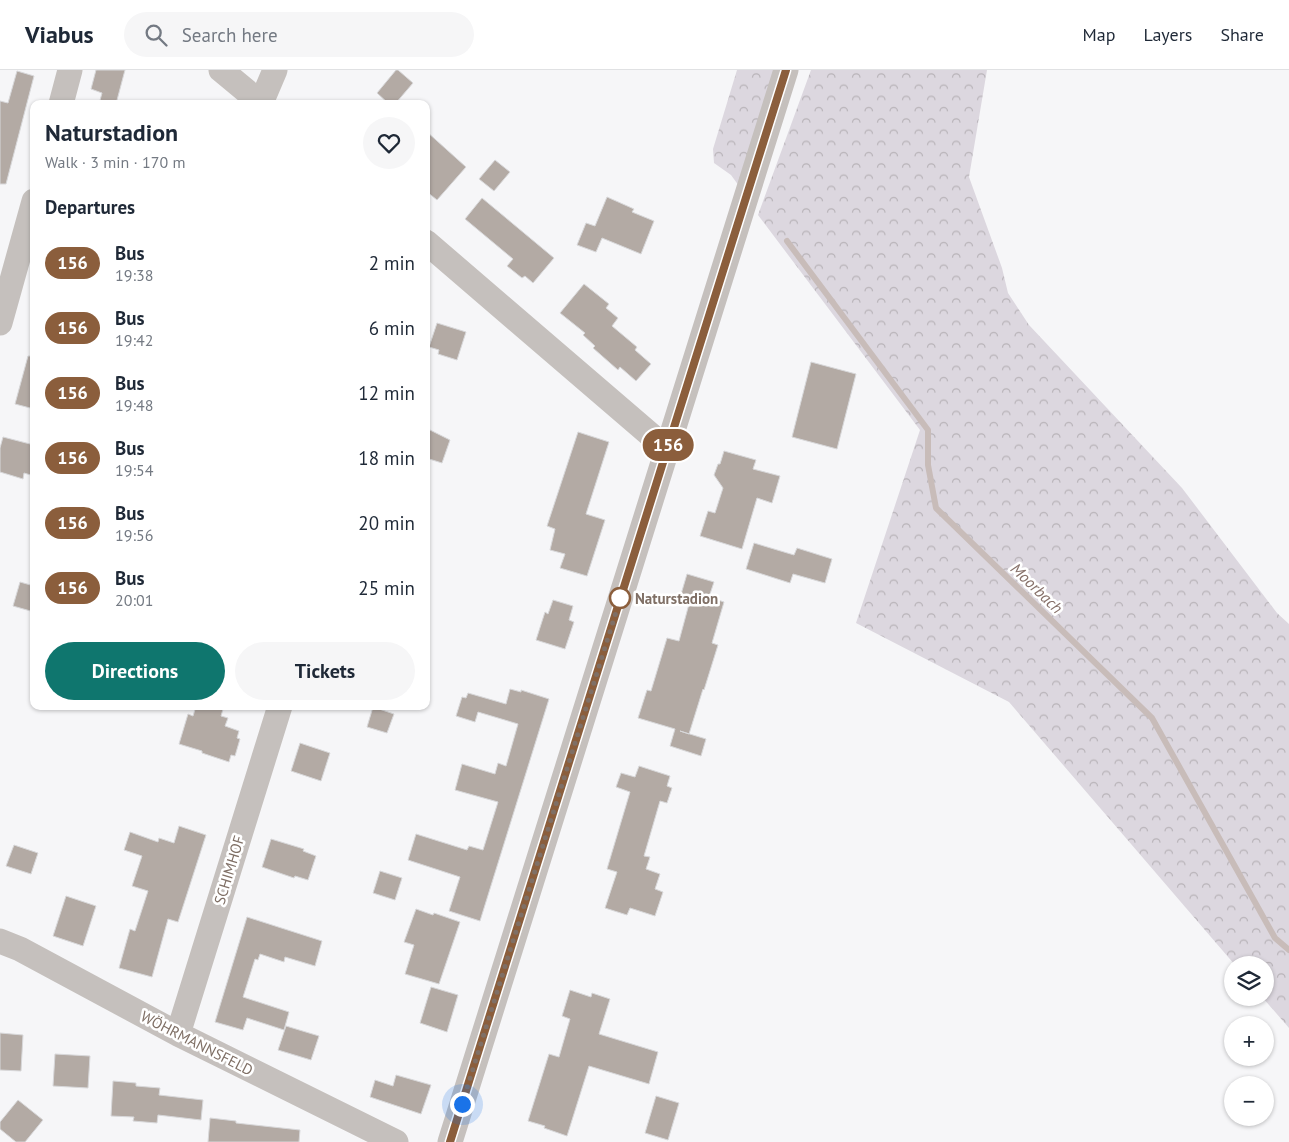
<!DOCTYPE html>
<html lang="en">
<head>
<meta charset="utf-8">
<style>
  body { margin:0; font-family:"PT Sans",sans-serif; background:#f6f6f7; color:#1f2937; height:100vh; display:flex; flex-direction:column; font-size:19px; white-space:nowrap }
  * { box-sizing:border-box; margin:0 }
  p { font-size:16px; color:#747a83 }
  .icon { flex:none; width:28px; height:28px; fill:none; stroke:currentColor; stroke-width:2; stroke-linecap:round; stroke-linejoin:round }
  .map { position:relative; flex:1; overflow:hidden }
  .panel { position:absolute; left:30px; top:30px; width:400px; height:610px; display:flex; flex-direction:column; background:#fff; border-radius:10px; box-shadow:0 1px 4px #0004 }
  .panel>* { flex:none }
  .badge { padding:0 10px; border-radius:16px; font-size:18px; line-height:32px }
  .controls { position:absolute; left:1224px; top:886px; display:grid; gap:10px }
  .controls a { display:grid; place-items:center; width:50px; height:50px; border-radius:50%; background:#fff; box-shadow:0 1px 4px #0004; font-size:25px }
  .you { position:absolute; width:25px; height:25px; margin:-12px; border:4px solid #fff; border-radius:50%; background:#1a73e8; box-shadow:0 0 0 8px #1a73e833 }
  .map>.badge { position:absolute; translate:-50% -50%; box-shadow:0 0 0 2px #fff }
  h2 { padding:0 15px; font-size:19px; line-height:45px }
  .round { display:grid; place-items:center; flex:none; width:52px; height:52px; border-radius:26px; background:#f6f6f7 }
  .summary { display:flex; align-items:center; justify-content:space-between; height:85px; padding:0 15px }
  h1 { font-size:24px; font-weight:800; line-height:38px }
  .cta { display:flex; gap:10px; margin-top:auto; padding:10px 15px }
  .cta a { flex:1; height:58px; border-radius:30px; background:#0f766e; color:#fff; font-size:20px; font-weight:800; line-height:58px; text-align:center }
  .cta a+a { background:#f6f6f7; color:#1f2937 }
  ul { padding:0; list-style:none }
  li { display:flex; align-items:center; gap:15px; height:65px; padding:0 15px }
  li div { flex:1 }
  li b { display:block; font-size:19px }
  li em { font-style:normal }
  li .badge { min-width:55px; font-weight:700; text-align:center }
  header { display:flex; align-items:center; gap:30px; box-sizing:border-box; height:70px; padding:0 25px; background:#fff; border-bottom:1px solid #e0e1e3 }
  header strong { font-size:24px }
  nav { display:flex; gap:28px; margin-inline-start:auto; font-size:18px }
  .search { width:350px; height:45px; background:#f6f6f7; display:flex; align-items:center; gap:12px; box-sizing:border-box; padding:0 18px; border-radius:28px; color:#747a83; font-size:19px }
  .map>svg:first-child { display:block }
</style>
</head>
<body>
<header>
<strong>Viabus</strong>
<div class="search"><svg class="icon" aria-label="search" viewBox="0 0 24 24"><circle cx="10" cy="10" r="6"/><path d="M15 15l6 6"/></svg>Search here</div>
<nav><a>Map</a><a>Layers</a><a>Share</a></nav>
</header>
<div class="map">
<svg width="1289" height="1072" viewBox="0 0 1289 1072">
  <defs>
    <pattern id="forest-crowns" width="20" height="18" patternUnits="userSpaceOnUse" patternTransform="scale(1.25)"><rect width="20" height="18" fill="#dcd7df"/><path d="M2 6a3 3 0 1 1 6 0M12 15a3 3 0 1 1 6 0" fill="none" stroke="#b8b3b8"/></pattern>
  </defs>
  <rect width="100%" height="100%" fill="#f6f6f8"/>
  <!-- forest -->
  <path fill="url(#forest-crowns)" d="M 737,0 L 775,0 L 739,116 L 731,105 L 714,93 L 713,79 Z
    M 811,0 L 987,0 L 969,107 L 1002,198 L 1008,223 L 1029,255 L 1182,418 L 1277,543 L 1289,554 L 1289,958 L 1263,928 L 1265,928 L 1265,895 L 1235,895 L 1009,632 L 856,553 L 920,360 L 758,145 Z"/>
  <g fill="none" stroke-linecap="round" stroke-linejoin="round">
    <!-- stream -->
    <path stroke="#c8bcb9" stroke-width="6" d="M 787,171 L 928,360 L 928,395 L 936,438 L 1152,648 L 1275,868 L 1289,880"/>
  </g>
  <!-- building -->
  <path fill="#b3aaa4" stroke="#d8d8da" d="M 96,0 L 125,0 L 116,34 L 99,34 L 102,23 L 91,19 Z
    M 396,0 L 398,0 L 413,13 L 395,34 L 389,34 L 377,23 Z
    M 17,1 L 34,6 L 6,114 L 0,114 L 0,31 L 8,33 Z
    M 426,61 L 466,97 L 437,130 L 426,121 Z
    M 495,90 L 510,102 L 494,121 L 479,109 Z
    M 607,127 L 634,139 L 632,142 L 654,151 L 641,184 L 602,168 L 596,182 L 577,175 L 586,153 L 595,156 Z
    M 482,128 L 554,188 L 533,213 L 525,206 L 522,208 L 507,196 L 513,189 L 465,149 Z
    M 584,214 L 609,234 L 606,238 L 618,248 L 612,256 L 637,277 L 635,280 L 651,294 L 636,311 L 620,297 L 618,300 L 593,278 L 595,276 L 583,265 L 585,263 L 560,243 Z
    M 437,253 L 466,262 L 457,290 L 438,284 L 439,280 L 429,277 Z
    M 28,286 L 34,286 L 34,339 L 15,334 Z
    M 811,292 L 856,304 L 837,379 L 792,367 Z
    M 426,358 L 450,370 L 442,393 L 426,388 Z
    M 578,362 L 609,372 L 586,444 L 605,450 L 587,506 L 560,498 L 565,484 L 550,480 L 555,459 L 547,456 Z
    M 3,367 L 34,375 L 34,406 L 24,403 L 23,409 L 0,402 L 0,378 Z
    M 724,381 L 756,390 L 753,399 L 780,406 L 772,433 L 757,428 L 742,479 L 700,466 L 708,441 L 715,443 L 723,418 L 714,405 L 718,394 L 720,394 Z
    M 754,473 L 794,485 L 797,478 L 832,489 L 825,513 L 793,504 L 790,513 L 746,499 Z
    M 687,504 L 714,512 L 709,527 L 724,532 L 712,573 L 718,575 L 704,620 L 703,619 L 689,664 L 680,661 L 706,669 L 701,686 L 670,676 L 675,659 L 638,648 L 647,620 L 651,621 L 667,568 L 679,571 L 689,534 L 679,531 Z
    M 20,512 L 34,516 L 34,542 L 13,536 Z
    M 553,530 L 573,536 L 569,550 L 574,552 L 565,579 L 536,570 L 545,542 L 548,544 Z
    M 510,619 L 521,622 L 521,620 L 549,629 L 480,851 L 449,841 L 460,807 L 408,790 L 416,764 L 467,780 L 469,776 L 483,780 L 498,732 L 455,720 L 462,694 L 495,704 L 498,693 L 506,696 L 518,654 L 478,642 L 475,652 L 456,646 L 462,627 L 466,628 L 468,623 L 506,634 Z
    M 196,636 L 224,636 L 221,646 L 228,648 L 225,656 L 239,661 L 237,668 L 240,669 L 235,686 L 231,685 L 229,692 L 202,683 L 202,681 L 179,674 L 188,644 L 193,646 Z
    M 373,637 L 394,644 L 387,663 L 367,657 Z
    M 300,673 L 330,683 L 321,711 L 291,701 Z
    M 639,696 L 670,706 L 667,716 L 672,718 L 667,733 L 660,731 L 644,786 L 650,787 L 646,799 L 660,804 L 655,819 L 663,822 L 655,846 L 630,838 L 627,845 L 605,838 L 617,802 L 607,799 L 630,722 L 616,717 L 621,703 L 635,707 Z
    M 179,756 L 206,765 L 178,852 L 168,849 L 152,907 L 119,898 L 130,859 L 135,861 L 148,821 L 132,816 L 142,786 L 124,780 L 130,762 L 158,772 L 159,768 L 174,773 Z
    M 271,769 L 304,779 L 303,781 L 316,786 L 308,810 L 295,806 L 294,808 L 262,797 Z
    M 14,775 L 38,783 L 31,804 L 6,796 Z
    M 380,801 L 402,808 L 395,830 L 373,823 Z
    M 66,826 L 96,836 L 83,876 L 53,866 Z
    M 416,839 L 433,845 L 434,843 L 460,852 L 439,914 L 405,904 L 414,875 L 404,872 Z
    M 247,847 L 322,871 L 315,896 L 285,887 L 284,892 L 260,884 L 258,890 L 255,889 L 243,927 L 289,942 L 284,960 L 247,948 L 243,960 L 215,952 Z
    M 431,917 L 458,925 L 447,962 L 420,953 Z
    M 570,920 L 591,927 L 592,923 L 610,929 L 599,964 L 658,982 L 649,1014 L 589,996 L 567,1066 L 544,1058 L 545,1056 L 528,1051 L 549,984 L 559,987 L 570,949 L 562,946 Z
    M 286,956 L 319,966 L 311,990 L 278,980 Z
    M 0,963 L 23,965 L 21,1001 L 0,1000 Z
    M 55,984 L 90,986 L 88,1018 L 53,1016 Z
    M 396,1005 L 431,1015 L 421,1044 L 370,1027 L 375,1010 L 393,1016 Z
    M 113,1011 L 136,1013 L 136,1016 L 160,1018 L 159,1025 L 203,1030 L 201,1050 L 158,1045 L 157,1053 L 133,1051 L 134,1047 L 111,1046 Z
    M 656,1026 L 679,1033 L 668,1070 L 645,1063 Z
    M 18,1030 L 43,1050 L 25,1072 L 16,1072 L 0,1059 L 0,1052 Z
    M 210,1048 L 236,1051 L 236,1053 L 300,1060 L 299,1072 L 208,1072 Z"/>
  <g fill="none" stroke-linecap="round" stroke-linejoin="round">
    <!-- minor -->
    <path stroke="#c5c0bd" stroke-width="25" d="M 221,0 L 262,34
      M 261,33 L 275,0
      M 61,34 L 70,0
      M 426,172 L 667,379
      M 0,253 L 34,131
      M 0,871 L 20,879 L 178,964 L 396,1072
      M 178,964 L 280,636
      M 450,1072 L 786,0"/>
  </g>
  <g fill="none" stroke-linecap="round" stroke-linejoin="round">
    <defs>
      <path id="line" d="M 450,1072 L 786,0"/>
    </defs>
    <!-- line casing -->
    <use href="#line" stroke="#fff" stroke-width="11"/>
    <!-- line -->
    <use href="#line" stroke="#8b5e3c" stroke-width="8"/>
    <!-- walk -->
    <path stroke="#7f6f65" stroke-width="5" stroke-dasharray="0 9" d="M 462,1034 L 623,520 L 620,528"/>
  </g>
  <!-- markers -->
  <circle fill="#fff" stroke="#8b5e3c" stroke-width="2.5" cx="620" cy="528" r="10"/>
  <g text-anchor="middle" dominant-baseline="central" stroke-width="5" stroke-linejoin="round" paint-order="stroke">
    <!-- stop labels -->
    <g font-size="15" font-weight="bold" fill="#7f6f65" stroke="#fff" text-anchor="start">
      <text x="635" y="528">Naturstadion</text>
    </g>
    <!-- street labels -->
    <g font-size="15" fill="#7f6f65" stroke="#fff">
      <text transform="translate(229 800) rotate(-73)">SCHIMHOF</text>
      <text transform="translate(197 973) rotate(27)">WÖHRMANNSFELD</text>
    </g>
    <!-- water labels -->
    <g font-size="16" font-style="italic" fill="#87716a" stroke="#fff">
      <text transform="translate(1037 518) rotate(44)">Moorbach</text>
    </g>
  </g>
</svg>
<div class="controls">
<a><svg class="icon" aria-label="layers" viewBox="0 0 24 24"><path d="M12 4l9 5-9 5-9-5zM3 14l9 5 9-5"/></svg></a>
<a>+</a>
<a>−</a>
</div>
<div class="you" style="left:462px;top:1034px"></div>
<b class="badge" style="left:668px;top:375px;background:#8b5e3c;color:#fff">156</b>
<section class="panel">
<div class="summary"><div><h1>Naturstadion</h1><p>Walk · 3 min · 170 m</p></div><a class="round"><svg class="icon" aria-label="heart" viewBox="0 0 24 24"><path d="M12 20l-8-8c-3-5 5-10 8-4 3-6 11-1 8 4z"/></svg></a></div>
<h2>Departures</h2>
<ul>
<li><span class="badge" style="background:#8b5e3c;color:#fff">156</span><div><b>Bus</b><p>19:38</p></div><em>2 min</em></li>
<li><span class="badge" style="background:#8b5e3c;color:#fff">156</span><div><b>Bus</b><p>19:42</p></div><em>6 min</em></li>
<li><span class="badge" style="background:#8b5e3c;color:#fff">156</span><div><b>Bus</b><p>19:48</p></div><em>12 min</em></li>
<li><span class="badge" style="background:#8b5e3c;color:#fff">156</span><div><b>Bus</b><p>19:54</p></div><em>18 min</em></li>
<li><span class="badge" style="background:#8b5e3c;color:#fff">156</span><div><b>Bus</b><p>19:56</p></div><em>20 min</em></li>
<li><span class="badge" style="background:#8b5e3c;color:#fff">156</span><div><b>Bus</b><p>20:01</p></div><em>25 min</em></li>
</ul>
<div class="cta"><a>Directions</a><a>Tickets</a></div>
</section>
</div>
</body>
</html>
